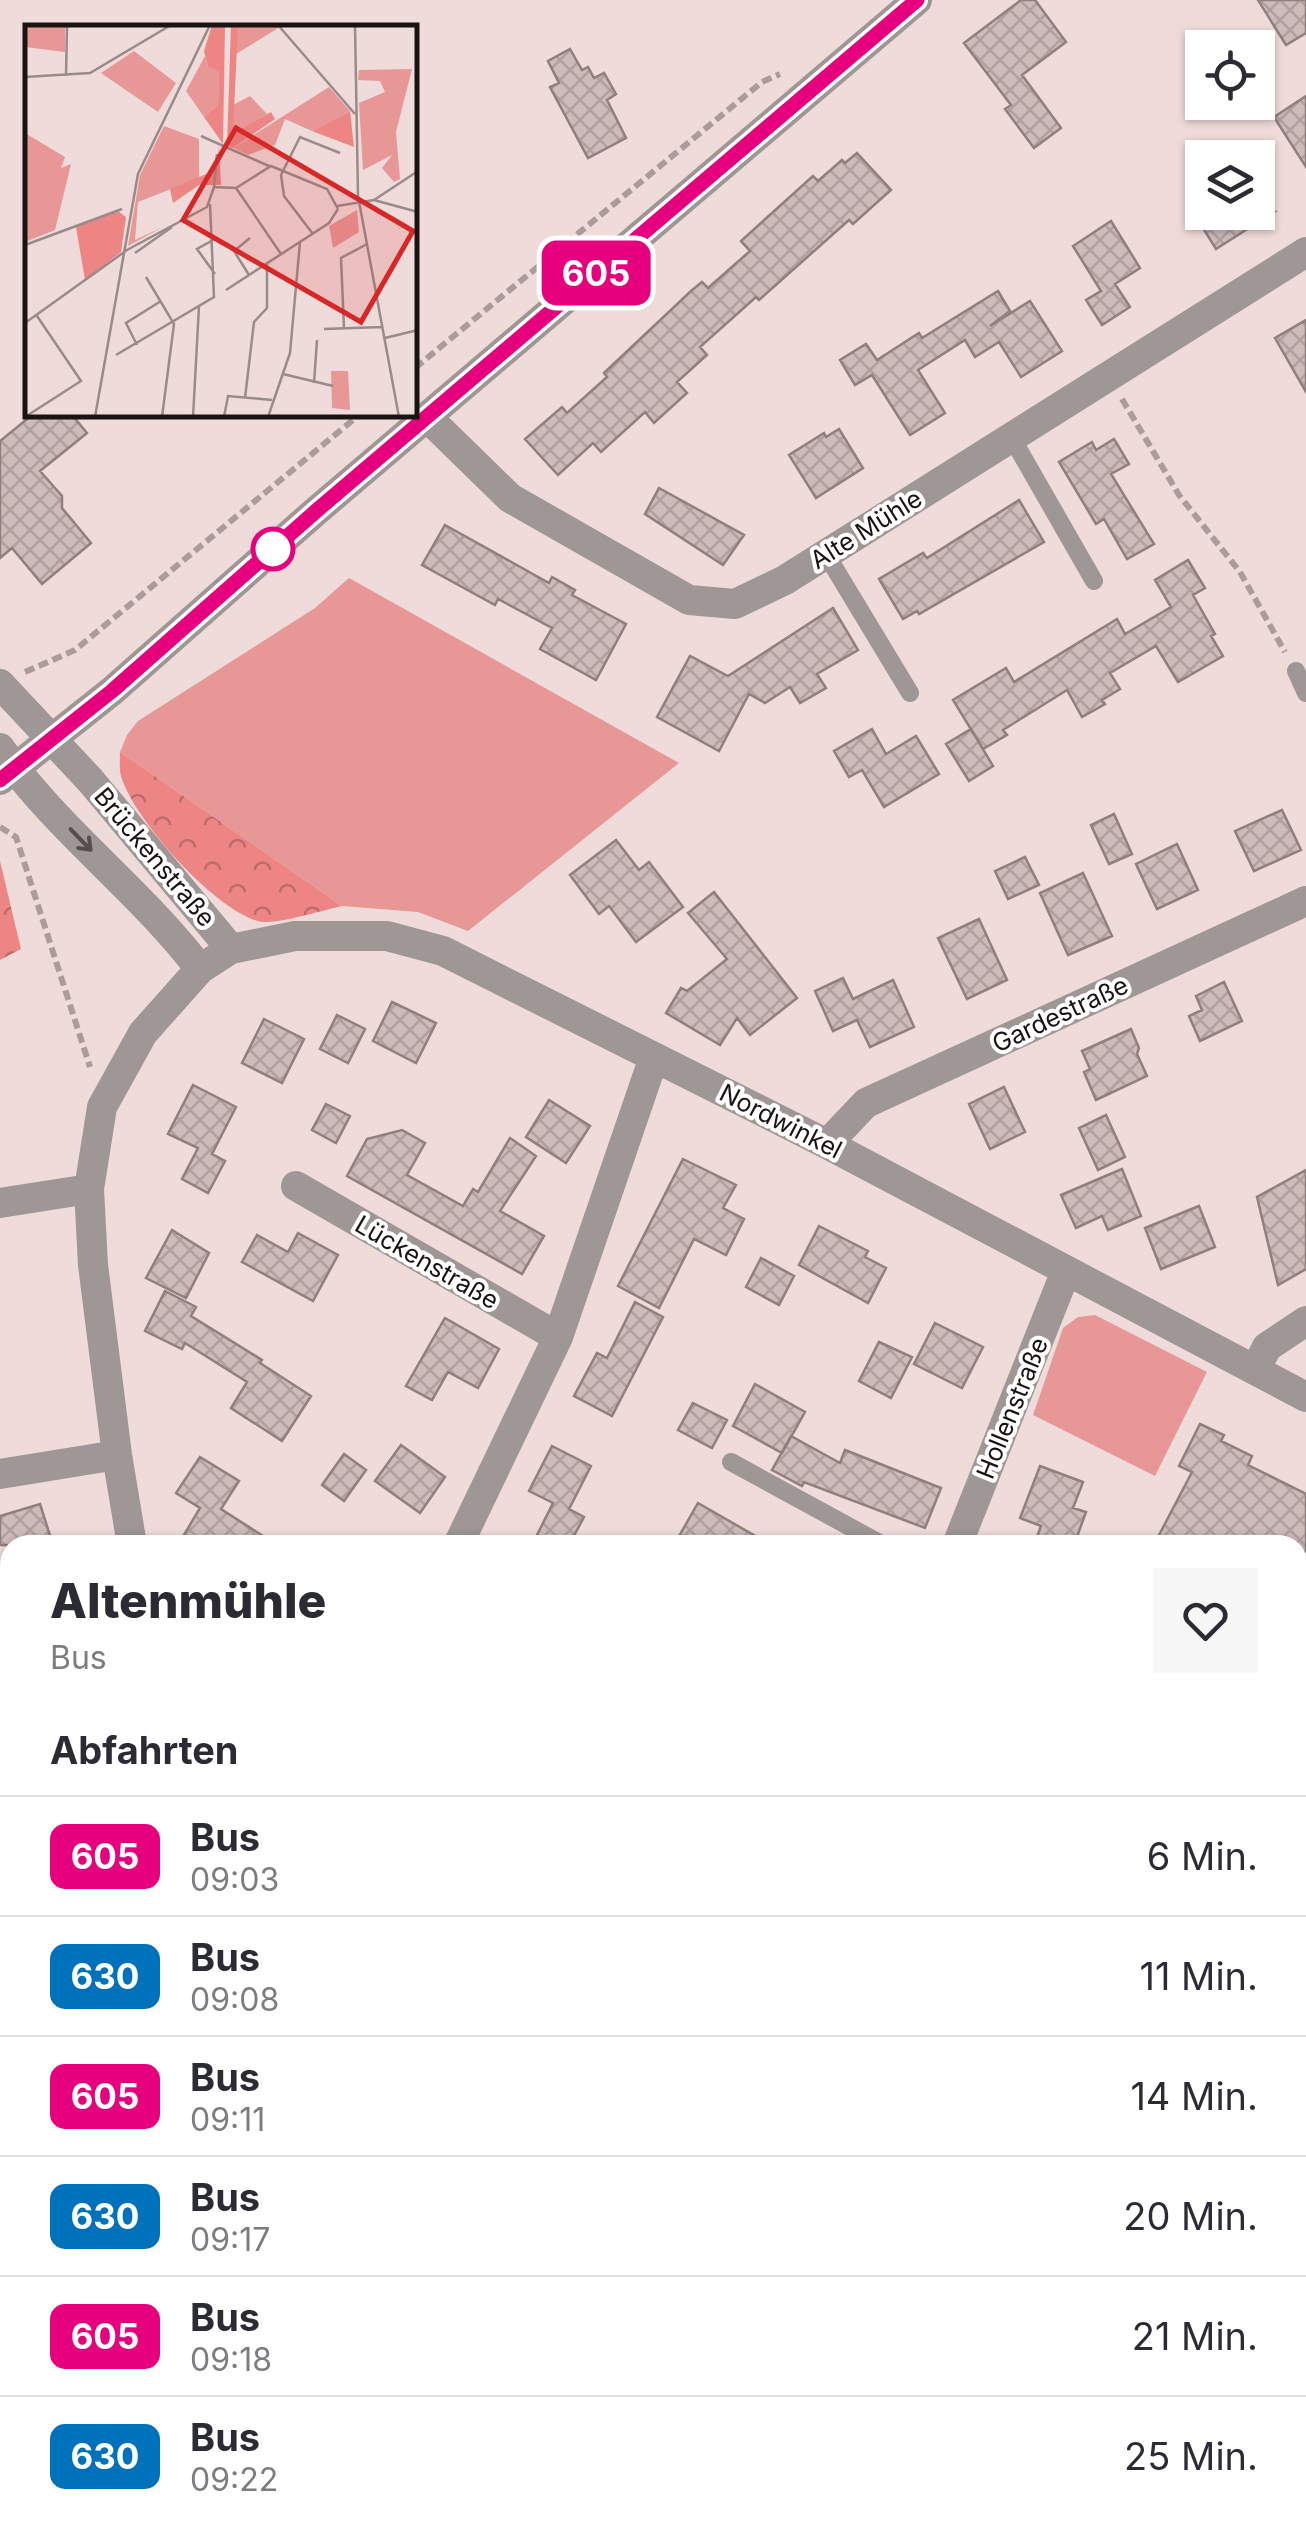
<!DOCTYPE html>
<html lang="de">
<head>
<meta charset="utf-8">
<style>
  body { margin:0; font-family:Inter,sans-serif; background:#f7f7f7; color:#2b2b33; height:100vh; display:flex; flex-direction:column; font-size:38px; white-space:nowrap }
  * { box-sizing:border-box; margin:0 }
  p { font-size:32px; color:#7c7c81 }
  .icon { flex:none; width:55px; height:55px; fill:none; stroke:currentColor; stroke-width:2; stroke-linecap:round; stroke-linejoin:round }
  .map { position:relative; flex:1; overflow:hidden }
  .drawer { position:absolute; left:0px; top:1535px; width:1308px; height:1002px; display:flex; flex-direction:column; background:#fff; border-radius:30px 30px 0 0; box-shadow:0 2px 8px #0004 }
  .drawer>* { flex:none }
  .badge { padding:0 20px; border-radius:15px; font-size:35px; line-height:65px }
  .controls { position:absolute; left:1185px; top:30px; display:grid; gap:20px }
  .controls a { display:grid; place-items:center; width:90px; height:90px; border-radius:0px; background:#fff; box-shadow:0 2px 8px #0004; font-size:50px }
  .map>.badge { position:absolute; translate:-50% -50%; box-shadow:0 0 0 5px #fff }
  h2 { padding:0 50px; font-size:38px; line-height:90px }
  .round { display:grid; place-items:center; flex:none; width:105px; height:105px; border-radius:0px; background:#f7f7f7 }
  .summary { display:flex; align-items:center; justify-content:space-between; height:170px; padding:0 50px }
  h1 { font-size:48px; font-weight:800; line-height:75px }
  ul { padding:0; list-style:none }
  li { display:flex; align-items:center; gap:30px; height:120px; padding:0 50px; border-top:2px solid #e1e1e2 }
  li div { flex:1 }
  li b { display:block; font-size:38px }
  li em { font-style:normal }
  li .badge { min-width:110px; font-weight:700; text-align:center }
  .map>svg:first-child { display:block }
</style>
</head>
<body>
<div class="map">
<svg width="1306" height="2536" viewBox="0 0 1306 2536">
  <defs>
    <pattern id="forest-crowns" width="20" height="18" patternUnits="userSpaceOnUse" patternTransform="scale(2.5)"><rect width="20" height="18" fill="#ec8584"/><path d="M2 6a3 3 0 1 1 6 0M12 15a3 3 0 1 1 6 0" fill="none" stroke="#be6c6b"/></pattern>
    <pattern id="building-cross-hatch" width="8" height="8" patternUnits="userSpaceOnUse" patternTransform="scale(2.5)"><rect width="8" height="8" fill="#cdbbba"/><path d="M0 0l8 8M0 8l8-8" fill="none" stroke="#afa09f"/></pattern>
  </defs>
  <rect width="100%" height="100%" fill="#efdbda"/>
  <!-- green -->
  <path fill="#e79796" d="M 349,578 L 679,763 L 468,931 L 418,912 L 342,906 L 120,752 L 127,735 L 138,721 L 315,608 Z
    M 1095,1315 L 1207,1372 L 1155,1476 L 1033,1415 L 1063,1328 L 1078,1317 Z
    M 0,2070 L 10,2078 L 10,2373 L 0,2368 Z
    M 0,2486 L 10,2491 L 10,2528 L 76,2528 L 87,2533 L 0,2536 Z"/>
  <!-- forest -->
  <path fill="url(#forest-crowns)" d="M 120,752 L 342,906 C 323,910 274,926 258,921 C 214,909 134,820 121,776 C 119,768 120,760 120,752 Z
    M 0,861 L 21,949 L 0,960 Z
    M 0,2368 L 10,2373 L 10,2491 L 0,2486 Z
    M 76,2528 L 227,2528 L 211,2536 L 82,2536 L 86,2533 Z
    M 346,2528 L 469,2528 L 449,2536 L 330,2536 Z
    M 627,2528 L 811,2528 L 816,2536 L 641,2536 Z"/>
  <!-- building -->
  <path fill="url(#building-cross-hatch)" stroke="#917f7e" stroke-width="2.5" d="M 1021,0 L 1035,0 L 1066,42 L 1022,75 L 1061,128 L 1034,148 L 1005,109 L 1011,105 L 964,43 Z
    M 1258,0 L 1306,0 L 1306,33 L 1286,45 Z
    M 570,49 L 582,70 L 588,67 L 594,78 L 604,73 L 616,94 L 607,100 L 626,138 L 588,158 L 550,87 L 559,83 L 548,61 Z
    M 1306,96 L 1306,167 L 1274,117 Z
    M 857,153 L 891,190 L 853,224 L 849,220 L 759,300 L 756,297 L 700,347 L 707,355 L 677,382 L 687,393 L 654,423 L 645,412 L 601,452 L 593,443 L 558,475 L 525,439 L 562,407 L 567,413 L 607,377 L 604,373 L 691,291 L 702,282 L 708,288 L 750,251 L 741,241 L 813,176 L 818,181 L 842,160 L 845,163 Z
    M 1193,212 L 1274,212 L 1216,249 Z
    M 1111,221 L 1140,268 L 1115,284 L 1130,307 L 1102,325 L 1086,300 L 1101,291 L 1073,246 Z
    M 998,291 L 1010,311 L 990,326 L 1030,301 L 1062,351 L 1021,377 L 999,342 L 975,357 L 965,340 L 918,370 L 945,413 L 910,435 L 872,375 L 855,385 L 840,360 L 866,344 L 877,360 L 919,333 L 922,338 Z
    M 1306,320 L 1306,392 L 1275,338 Z
    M 32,415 L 72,415 L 87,433 L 40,471 L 62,496 L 62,508 L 91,543 L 42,584 L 12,548 L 0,558 L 0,441 Z
    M 839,429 L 863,468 L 816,498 L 789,455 L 824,433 L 826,437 Z
    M 1114,439 L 1129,464 L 1111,474 L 1154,544 L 1127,559 L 1104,519 L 1096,524 L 1059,462 L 1092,442 L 1096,450 Z
    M 659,488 L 744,535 L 723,565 L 645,514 Z
    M 1019,500 L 1044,542 L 919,614 L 917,611 L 903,619 L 879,579 L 923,553 L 927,558 Z
    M 445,525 L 549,583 L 552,577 L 575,590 L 572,595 L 626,624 L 596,680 L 540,649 L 552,628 L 498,599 L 495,605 L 422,565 Z
    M 1188,560 L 1205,588 L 1193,595 L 1215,634 L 1211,636 L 1223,656 L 1178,682 L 1156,646 L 1110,673 L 1120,689 L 1102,700 L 1105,704 L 1082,717 L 1067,690 L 1003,730 L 1007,735 L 983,749 L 953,700 L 1006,668 L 1014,682 L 1117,619 L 1125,634 L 1171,607 L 1155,580 Z
    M 833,608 L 858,650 L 817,674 L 826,688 L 800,703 L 790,687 L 765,703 L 749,694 L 719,751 L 657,717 L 690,656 L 728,676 Z
    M 872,729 L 886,754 L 916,736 L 939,774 L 884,807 L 862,770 L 849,777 L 834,751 Z
    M 971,729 L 993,766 L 969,781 L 946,744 Z
    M 1282,810 L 1301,850 L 1254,871 L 1235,831 Z
    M 1114,814 L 1132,854 L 1109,864 L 1091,825 Z
    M 616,840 L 639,870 L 649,862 L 683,907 L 636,942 L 609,906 L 599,914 L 570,875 Z
    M 1177,844 L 1198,890 L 1157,909 L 1136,864 Z
    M 1025,857 L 1039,885 L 1008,899 L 995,871 Z
    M 1083,873 L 1112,936 L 1068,955 L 1040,893 Z
    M 714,892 L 797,998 L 750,1035 L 737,1018 L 720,1045 L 666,1013 L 681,988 L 687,991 L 727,959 L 688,913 Z
    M 979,919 L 1007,980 L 967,999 L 938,938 Z
    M 843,978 L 853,999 L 893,980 L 914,1027 L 870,1047 L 857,1020 L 833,1031 L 815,991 Z
    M 1224,982 L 1242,1021 L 1200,1041 L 1189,1016 L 1202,1010 L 1196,996 Z
    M 392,1002 L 436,1023 L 416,1063 L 373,1041 Z
    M 337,1015 L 365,1029 L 348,1063 L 320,1049 Z
    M 264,1019 L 304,1039 L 282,1083 L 242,1063 Z
    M 1131,1029 L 1139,1048 L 1137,1054 L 1147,1076 L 1096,1100 L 1084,1072 L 1090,1069 L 1082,1051 Z
    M 193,1085 L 236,1107 L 212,1154 L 225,1161 L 208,1193 L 182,1179 L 198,1148 L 168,1134 Z
    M 1004,1087 L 1025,1132 L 990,1149 L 969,1104 Z
    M 549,1100 L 590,1126 L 566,1163 L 526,1137 Z
    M 326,1104 L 350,1116 L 336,1143 L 312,1130 Z
    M 1106,1115 L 1125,1157 L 1098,1170 L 1079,1128 Z
    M 402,1130 L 425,1143 L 407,1175 L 463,1206 L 473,1189 L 478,1192 L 510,1138 L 536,1156 L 500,1211 L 544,1236 L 522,1274 L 347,1176 L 367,1139 Z
    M 683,1159 L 736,1185 L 723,1208 L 744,1219 L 726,1255 L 694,1239 L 659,1308 L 618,1286 Z
    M 1122,1169 L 1141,1216 L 1108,1230 L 1102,1216 L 1076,1228 L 1061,1195 Z
    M 1306,1170 L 1306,1269 L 1278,1285 L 1257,1197 Z
    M 1199,1206 L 1215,1247 L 1161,1269 L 1145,1228 Z
    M 819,1226 L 868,1251 L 865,1257 L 886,1268 L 868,1303 L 799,1265 Z
    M 172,1230 L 209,1253 L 186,1298 L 146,1278 Z
    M 298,1233 L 338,1255 L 313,1301 L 242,1262 L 257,1235 L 288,1252 Z
    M 761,1258 L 794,1276 L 779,1305 L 746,1287 Z
    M 165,1291 L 196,1307 L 191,1316 L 262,1360 L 260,1363 L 311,1396 L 282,1441 L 231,1408 L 247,1382 L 185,1343 L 182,1349 L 145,1331 Z
    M 635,1302 L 663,1317 L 612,1416 L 574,1396 L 597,1353 L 607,1358 Z
    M 445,1318 L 499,1349 L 478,1388 L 448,1372 L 432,1400 L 406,1386 Z
    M 935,1323 L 983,1347 L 962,1388 L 914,1364 Z
    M 879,1342 L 912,1357 L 891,1398 L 859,1381 Z
    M 755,1384 L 805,1412 L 782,1453 L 733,1426 Z
    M 693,1403 L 727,1420 L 712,1448 L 678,1430 Z
    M 1200,1424 L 1224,1435 L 1221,1441 L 1252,1456 L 1248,1465 L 1306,1494 L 1306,1553 L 1298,1549 L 1298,1545 L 1173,1545 L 1158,1537 L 1192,1472 L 1179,1466 Z
    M 791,1436 L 840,1463 L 845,1450 L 941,1488 L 925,1528 L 804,1482 L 802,1486 L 772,1470 Z
    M 401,1445 L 445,1477 L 420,1513 L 375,1481 Z
    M 552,1446 L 591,1466 L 569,1509 L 584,1517 L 569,1545 L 532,1545 L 553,1503 L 529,1491 Z
    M 344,1454 L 366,1470 L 344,1501 L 322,1485 Z
    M 200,1457 L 239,1481 L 221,1509 L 277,1545 L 178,1545 L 200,1508 L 176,1493 Z
    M 1040,1466 L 1083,1482 L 1073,1508 L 1086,1512 L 1074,1545 L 1034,1545 L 1041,1526 L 1020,1518 Z
    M 698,1503 L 771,1545 L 674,1545 Z
    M 40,1504 L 53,1545 L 0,1545 L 0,1516 Z"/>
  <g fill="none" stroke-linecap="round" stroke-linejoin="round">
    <!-- path -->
    <path stroke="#ab9b9a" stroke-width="6" stroke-dasharray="10 5" stroke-linecap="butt" d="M 415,368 L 762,82 L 780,74
      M 1122,399 L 1179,495 L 1240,572 L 1285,652
      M 25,672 L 75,650 L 359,415
      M 0,827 L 16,837 L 90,1067
      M 169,2536 L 186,2528"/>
    <!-- lane -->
    <path stroke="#9f9696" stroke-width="18" d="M 1012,438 L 1094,581
      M 826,554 L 910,693
      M 1296,671 L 1306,693
      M 731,1462 L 883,1545"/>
    <!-- street -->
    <path stroke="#9f9696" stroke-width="30" d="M 427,417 L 510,498 L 689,600 L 735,604 L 785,580 L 1306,252
      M 0,684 L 90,780 L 231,949
      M 0,748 C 57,830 140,890 200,969
      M 0,780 L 112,691 L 315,512 L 917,0
      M 827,1144 L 866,1103 L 1306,901
      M 296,1186 L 558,1337
      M 0,1203 L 89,1189
      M 1255,1370 L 1267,1347 L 1306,1321
      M 0,1474 L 117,1455
      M 132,1545 L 117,1455 L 93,1265 L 89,1189 L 102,1107 L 143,1033 L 200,969 L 231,949 L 295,936 L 387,936 L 443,951 L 827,1144 L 1306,1397
      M 458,1545 L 558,1337 L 654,1057
      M 957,1545 L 1066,1271
      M 0,1769 L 10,1767
      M 1298,1813 L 1306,1809
      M 1298,2081 L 1306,2076
      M 1298,2523 L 1306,2529
      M 263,2528 L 264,2536
      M 486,2536 L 504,2528"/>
    <defs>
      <path id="rail" d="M 1298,1976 L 1306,1971
        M 269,2536 L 284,2528"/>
    </defs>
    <!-- rail casing -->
    <use href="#rail" stroke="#403736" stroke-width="11"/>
    <!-- rail -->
    <use href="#rail" stroke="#fff" stroke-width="8" stroke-dasharray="22" stroke-linecap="butt"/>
  </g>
  <!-- one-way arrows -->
  <defs><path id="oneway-shaft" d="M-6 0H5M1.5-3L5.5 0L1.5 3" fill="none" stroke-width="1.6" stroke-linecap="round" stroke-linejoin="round" transform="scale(2.5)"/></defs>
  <use stroke="#554e4d" href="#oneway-shaft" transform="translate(81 840) rotate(46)"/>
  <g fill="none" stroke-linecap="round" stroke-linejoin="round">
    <defs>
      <path id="line" d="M 0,780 L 112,691 L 315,512 L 917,0"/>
    </defs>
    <!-- line casing -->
    <use href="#line" stroke="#fff" stroke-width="22"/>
    <!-- line -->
    <use href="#line" stroke="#e6007e" stroke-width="15"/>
  </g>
  <!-- markers -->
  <circle fill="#fff" stroke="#e6007e" stroke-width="5" cx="273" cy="549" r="20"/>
  <g text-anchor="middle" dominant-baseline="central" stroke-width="8" stroke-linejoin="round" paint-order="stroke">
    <!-- street labels -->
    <g font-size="25" fill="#191312" stroke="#fff">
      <text transform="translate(866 529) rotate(-32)">Alte Mühle</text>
      <text transform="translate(155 857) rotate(50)">Brückenstraße</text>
      <text transform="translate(1060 1014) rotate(-25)">Gardestraße</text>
      <text transform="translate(781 1121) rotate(27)">Nordwinkel</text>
      <text transform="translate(427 1262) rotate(30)">Lückenstraße</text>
      <text transform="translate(1012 1408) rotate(-68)">Hollenstraße</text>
    </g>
  </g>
  <!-- overview -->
  <g transform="translate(25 25)">
    <rect width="392" height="392" fill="#efdbda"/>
    <path d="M 0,0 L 40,0 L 40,27 L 0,22 ZM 213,0 L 251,0 L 253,3 L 208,31 ZM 109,26 L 151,58 L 133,87 L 76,48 ZM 180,31 L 183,42 L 194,45 L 193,80 L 179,92 L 161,66 ZM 387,44 L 371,107 L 375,154 L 369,157 L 357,143 L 367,130 L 338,145 L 334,78 L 360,67 L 355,56 L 333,55 L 334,45 ZM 304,62 L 325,86 L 287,106 L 260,94 L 250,120 L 223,130 L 208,123 ZM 225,71 L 242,89 L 207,109 L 208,80 ZM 139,101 L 174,114 L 174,153 L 113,177 L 110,215 L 138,202 L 103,221 L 115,150 ZM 0,108 L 40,132 L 36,143 L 46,139 L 30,205 L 0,217 ZM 332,185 L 334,207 L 308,223 L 304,201 ZM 306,346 L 323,346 L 325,385 L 307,383 Z" fill="#e79796"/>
    <path d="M 187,0 L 200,0 L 198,119 L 179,92 L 193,80 L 194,46 L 183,42 L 179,26 ZM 206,0 L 213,0 L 208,108 L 246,87 L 250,94 L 208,123 L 202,121 ZM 325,86 L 329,122 L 287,106 ZM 194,121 L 196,160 L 174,160 L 148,178 L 145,164 L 191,145 ZM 93,186 L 101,192 L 96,227 L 60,255 L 51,202 Z" fill="#ec8584"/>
    <path fill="none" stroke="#998b8a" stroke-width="2.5" d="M 253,0 L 330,89M 330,0 L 333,171 L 374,392M 41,51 L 42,0M 0,52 L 65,48 L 146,0M 176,111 L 244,141M 189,162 L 192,129M 211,163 L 256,229M 349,175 L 393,146M 312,181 L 349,175 L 393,187M 288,209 L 259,171 L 256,150 L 275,112 L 315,128M 190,214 L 172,224 L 190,249M 0,220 L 97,184M 110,228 L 147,202M 224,250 L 209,226 L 225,213M 121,252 L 149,299 L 137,392M 201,265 L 304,198 L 313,184M 0,298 L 102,225 L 182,182 L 189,162 L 211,163 L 246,141 L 302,164 L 313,184M 319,303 L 316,233 L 342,219M 299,304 L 357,302M 360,313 L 393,305M 112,320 L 101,298 L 136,276M 91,330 L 189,272 L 185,179M 258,349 L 308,361M 289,358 L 292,315M 220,373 L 229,297 L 242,283 L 242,238M 0,392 L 56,356 L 12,291M 70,392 L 113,149 L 185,0M 168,392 L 174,281M 199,392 L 203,371 L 247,375M 243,392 L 265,328 L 275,217"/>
    <path fill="#d62828" fill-opacity="0.15" stroke="#d62828" stroke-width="5" d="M 211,103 L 388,206 L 336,297 L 158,195 Z"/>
    <rect width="392" height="392" fill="none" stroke="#191312" stroke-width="5"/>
  </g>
</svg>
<div class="controls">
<a><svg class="icon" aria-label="locate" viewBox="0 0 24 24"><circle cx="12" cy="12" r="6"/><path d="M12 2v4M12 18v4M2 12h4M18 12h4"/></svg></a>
<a><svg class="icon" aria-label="layers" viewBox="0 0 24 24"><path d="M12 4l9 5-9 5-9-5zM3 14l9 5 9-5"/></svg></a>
</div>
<b class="badge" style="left:596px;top:273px;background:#e6007e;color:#fff">605</b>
<section class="drawer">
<div class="summary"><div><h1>Altenmühle</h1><p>Bus</p></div><a class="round"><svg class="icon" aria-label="heart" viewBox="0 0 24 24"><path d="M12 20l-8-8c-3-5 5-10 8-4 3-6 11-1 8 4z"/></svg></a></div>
<h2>Abfahrten</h2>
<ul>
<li><span class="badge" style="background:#e6007e;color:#fff">605</span><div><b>Bus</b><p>09:03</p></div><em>6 Min.</em></li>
<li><span class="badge" style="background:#0072bc;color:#fff">630</span><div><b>Bus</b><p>09:08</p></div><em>11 Min.</em></li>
<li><span class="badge" style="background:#e6007e;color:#fff">605</span><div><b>Bus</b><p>09:11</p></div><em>14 Min.</em></li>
<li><span class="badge" style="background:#0072bc;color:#fff">630</span><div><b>Bus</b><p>09:17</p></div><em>20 Min.</em></li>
<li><span class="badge" style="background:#e6007e;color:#fff">605</span><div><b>Bus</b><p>09:18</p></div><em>21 Min.</em></li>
<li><span class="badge" style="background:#0072bc;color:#fff">630</span><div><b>Bus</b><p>09:22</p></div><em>25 Min.</em></li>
</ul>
</section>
</div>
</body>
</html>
